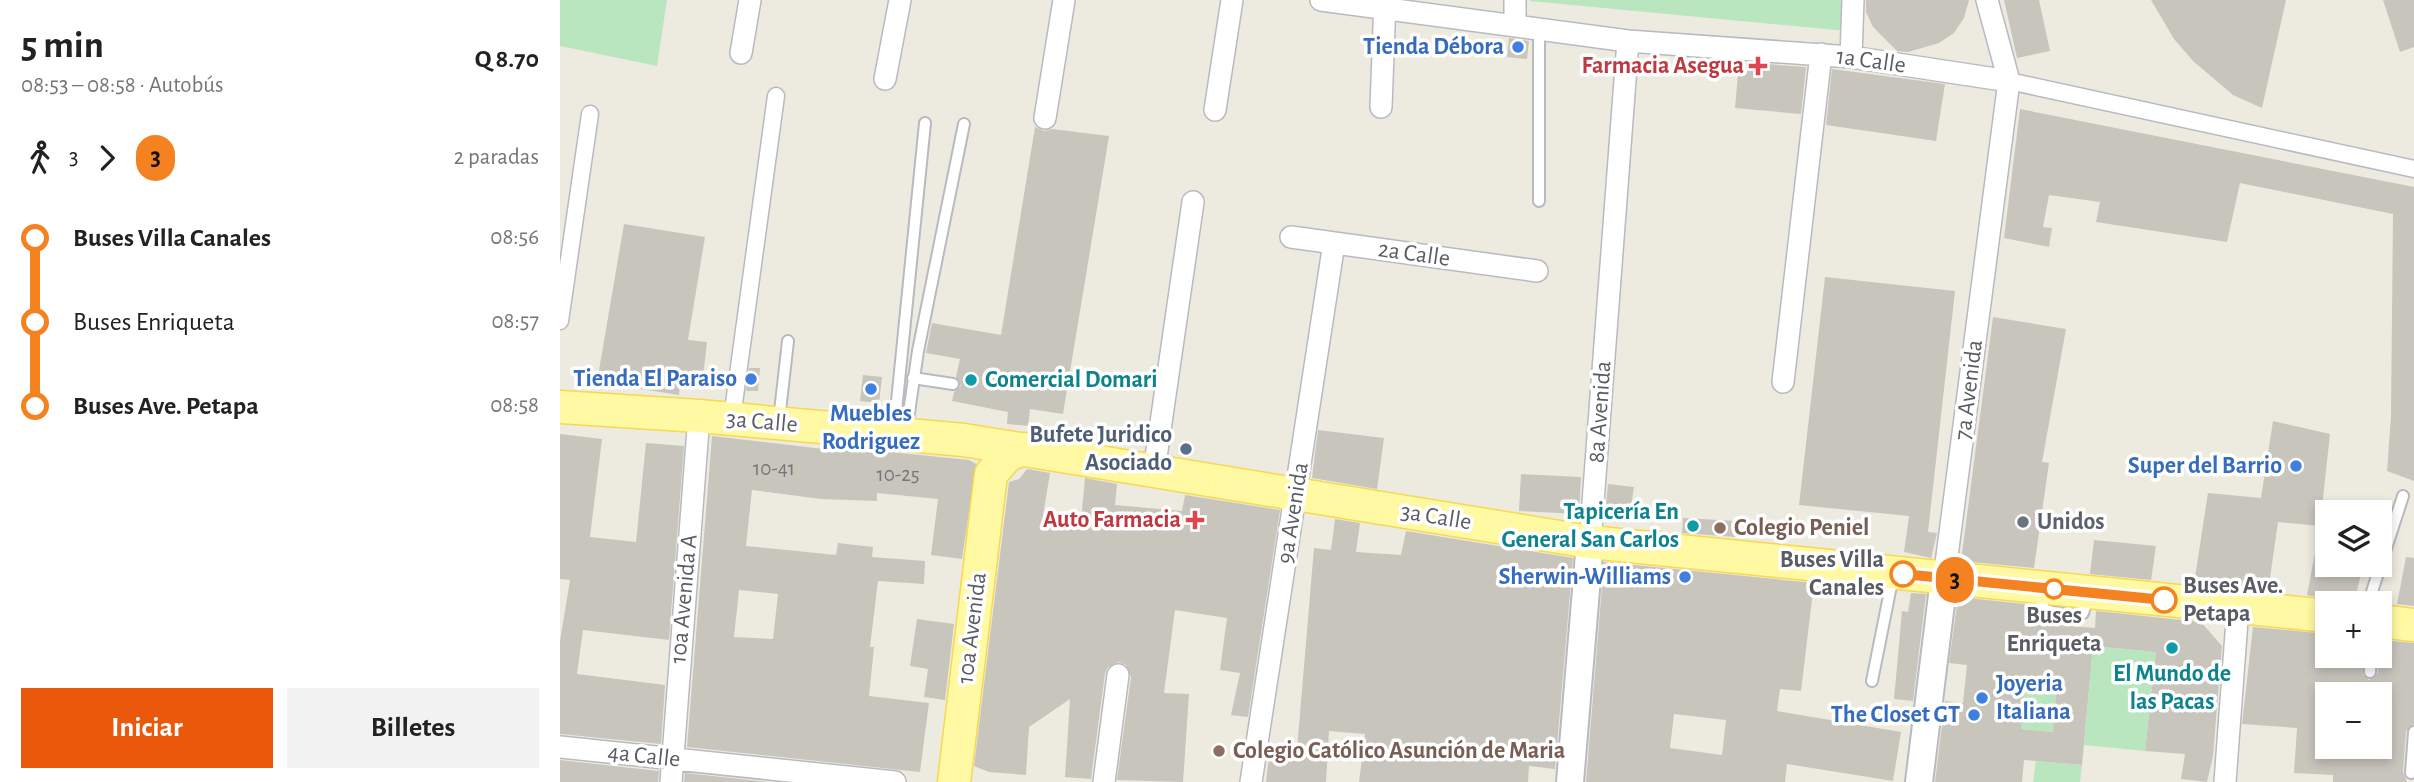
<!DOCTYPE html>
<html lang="es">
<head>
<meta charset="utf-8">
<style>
  body { margin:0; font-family:"Alegreya Sans",sans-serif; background:#f2f2f2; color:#222; height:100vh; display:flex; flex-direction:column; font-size:26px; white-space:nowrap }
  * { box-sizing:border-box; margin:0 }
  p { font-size:23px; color:#767676 }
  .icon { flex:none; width:38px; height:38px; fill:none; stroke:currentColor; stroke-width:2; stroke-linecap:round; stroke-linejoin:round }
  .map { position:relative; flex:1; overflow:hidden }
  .side { display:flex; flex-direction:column; background:#fff; width:560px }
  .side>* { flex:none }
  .badge { padding:0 14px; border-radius:23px; font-size:24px; line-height:46px }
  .tools { position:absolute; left:1755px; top:500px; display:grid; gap:14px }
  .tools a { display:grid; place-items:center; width:77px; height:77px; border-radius:0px; background:#fff; box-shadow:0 4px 10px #0003; font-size:35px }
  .map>.badge { position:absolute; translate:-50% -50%; box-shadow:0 0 0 4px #fff }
  .legs { display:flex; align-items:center; gap:10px; height:77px; padding:0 21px; font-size:23px }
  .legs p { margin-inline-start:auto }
  .headline { display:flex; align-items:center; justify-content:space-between; height:119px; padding:0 21px }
  h1 { font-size:38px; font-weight:600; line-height:52px }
  .button { display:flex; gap:14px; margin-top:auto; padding:14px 21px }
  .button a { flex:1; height:80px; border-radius:0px; background:#ea580c; color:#fff; font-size:28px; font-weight:600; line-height:80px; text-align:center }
  .button a+a { background:#f2f2f2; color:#222 }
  ul { padding:0 21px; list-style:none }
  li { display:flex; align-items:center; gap:24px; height:84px; font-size:26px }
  li i { display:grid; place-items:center; width:10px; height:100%; margin:0 9px; background:currentColor }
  li i::after { content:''; width:18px; height:18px; margin:-9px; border:5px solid; border-radius:50%; background:#fff }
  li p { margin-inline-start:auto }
  li:first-child i { background:linear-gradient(#0000 50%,currentColor 0) }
  li:last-child i { background:linear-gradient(currentColor 50%,#0000 0) }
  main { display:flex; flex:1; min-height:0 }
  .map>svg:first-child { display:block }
</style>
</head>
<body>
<main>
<section class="side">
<div class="headline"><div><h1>5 min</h1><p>08:53 – 08:58 · Autobús</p></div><b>Q 8.70</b></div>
<div class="legs"><svg class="icon" aria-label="walk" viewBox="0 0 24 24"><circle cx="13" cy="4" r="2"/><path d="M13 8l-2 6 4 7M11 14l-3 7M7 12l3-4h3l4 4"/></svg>3<svg class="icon" aria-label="forward" viewBox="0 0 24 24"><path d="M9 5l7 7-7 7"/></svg><b class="badge" style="background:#f58220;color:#111">3</b><p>2 paradas</p></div>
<ul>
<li><i style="color:#f58220"></i><b>Buses Villa Canales</b><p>08:56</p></li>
<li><i style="color:#f58220"></i><span>Buses Enriqueta</span><p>08:57</p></li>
<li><i style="color:#f58220"></i><b>Buses Ave. Petapa</b><p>08:58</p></li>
</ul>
<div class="button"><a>Iniciar</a><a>Billetes</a></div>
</section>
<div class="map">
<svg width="1854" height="782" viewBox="0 0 1854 782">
  <rect width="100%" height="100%" fill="#edebe0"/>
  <!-- green -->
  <path fill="#bae6bf" d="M 0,0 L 107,0 L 97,66 L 0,46 Z
    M 970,0 L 1287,0 L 1287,31 L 970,1 Z
    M 1533,646 L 1596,652 L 1585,751 L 1524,745 Z
    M 1465,679 L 1497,681 L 1493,732 L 1461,729 Z
    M 1476,761 L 1522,765 L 1520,782 L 1473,782 Z"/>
  <!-- building -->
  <path fill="#c8c5bd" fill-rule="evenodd" d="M 1306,0 L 1409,0 L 1404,18 L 1394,33 L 1379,43 L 1348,52 L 1337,51 L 1313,27 L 1306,12 Z
    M 1444,0 L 1479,0 L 1490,51 L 1457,58 Z
    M 1591,0 L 1726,0 L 1702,108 L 1673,95 L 1633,61 L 1614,39 Z
    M 1823,0 L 1854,0 L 1854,47 L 1840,52 Z
    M 949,38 L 969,41 L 967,59 L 947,57 Z
    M 1179,62 L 1246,67 L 1241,114 L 1175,108 Z
    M 1272,69 L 1385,84 L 1376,141 L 1266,125 Z
    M 1460,109 L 1854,187 L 1854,481 L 1827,471 L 1831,416 L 1833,214 L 1680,183 L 1667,242 L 1536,222 L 1540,202 L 1489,195 L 1483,227 L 1492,228 L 1489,247 L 1444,238 Z
    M 475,127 L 484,131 L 492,129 L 549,136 L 503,414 L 470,409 L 468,426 L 447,424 L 448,412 L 392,401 L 394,392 L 401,386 L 396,377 L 400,359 L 366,353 L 372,323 L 441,335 Z
    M 64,224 L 145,237 L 128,340 L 147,342 L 142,385 L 120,383 L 119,395 L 37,382 Z
    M 1265,277 L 1395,291 L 1368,532 L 1377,533 L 1371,558 L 1344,552 L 1349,516 L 1239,505 Z
    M 1433,317 L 1506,329 L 1482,462 L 1489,463 L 1474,568 L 1401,561 Z
    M 189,368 L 200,368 L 198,391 L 186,391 Z
    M 303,375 L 322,377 L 319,403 L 300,401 Z
    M 1713,421 L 1770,434 L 1760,526 L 1718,522 L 1708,592 L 1634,584 L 1648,493 L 1701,498 Z
    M 758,430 L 824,438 L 817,489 L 752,478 Z
    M 0,434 L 42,439 L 30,537 L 76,542 L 86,443 L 124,446 L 109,640 L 23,630 L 17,674 L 105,685 L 101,744 L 0,734 L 0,641 L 10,580 L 0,579 Z
    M 152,436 L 272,450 L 272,446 L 409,460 L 416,464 L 402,559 L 371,555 L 378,499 L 317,493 L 317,501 L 261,499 L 192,490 L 186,546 L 276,555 L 278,543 L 313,547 L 312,557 L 365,561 L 364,584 L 318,581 L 310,647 L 314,647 L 309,696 L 369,703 L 360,772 L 127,747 ZM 179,590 L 218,594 L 213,639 L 174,637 Z
    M 467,469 L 490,473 L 483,516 L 521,521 L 525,478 L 557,484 L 555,505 L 622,511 L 625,495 L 720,510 L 688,717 L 671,715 L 680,673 L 660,670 L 667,618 L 615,610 L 604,693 L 629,694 L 623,782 L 557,780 L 571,677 L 566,665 L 559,662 L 548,667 L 545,673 L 531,779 L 505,777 L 510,699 L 469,727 L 466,775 L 429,772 L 414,766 L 449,482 L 459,479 Z
    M 961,474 L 1021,477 L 1019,514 L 959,511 Z
    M 1048,484 L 1074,487 L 1069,520 L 1045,517 Z
    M 1123,518 L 1176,521 L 1175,537 L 1122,533 Z
    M 775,519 L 800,523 L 796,552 L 841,555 L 846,531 L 1013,558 L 995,769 L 969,766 L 968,782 L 799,782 L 805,734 L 769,731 L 766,782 L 706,782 L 710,748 L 737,749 L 754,548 L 771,550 Z
    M 1759,531 L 1768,532 L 1768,565 L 1803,565 L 1794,604 L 1747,595 Z
    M 1534,540 L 1596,546 L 1591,580 L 1530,574 Z
    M 1846,557 L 1854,558 L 1854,606 L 1837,604 Z
    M 1044,562 L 1254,583 L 1241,691 L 1220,689 L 1217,711 L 1341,732 L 1333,781 L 1227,764 L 1225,782 L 1026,782 ZM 1114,714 L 1166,720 L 1162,755 L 1110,748 Z
    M 1351,593 L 1366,594 L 1353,701 L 1334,699 L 1342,611 L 1348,612 Z
    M 1398,597 L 1474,605 L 1473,623 L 1535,628 L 1536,611 L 1641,622 L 1662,646 L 1653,756 L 1647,782 L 1621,779 L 1625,754 L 1585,751 L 1596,652 L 1533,646 L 1522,765 L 1464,760 L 1462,782 L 1375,782 L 1385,701 L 1403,703 L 1407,665 L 1389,663 ZM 1465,679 L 1497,681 L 1493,732 L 1461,729 Z
    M 357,619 L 394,624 L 385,700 L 364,697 L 368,669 L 350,666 Z
    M 1693,627 L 1768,634 L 1768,656 L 1803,656 L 1803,675 L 1809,680 L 1818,673 L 1820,640 L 1854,643 L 1854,724 L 1846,731 L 1843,772 L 1847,782 L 1773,782 L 1773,775 L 1734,773 L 1737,728 L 1682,724 ZM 1768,695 L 1820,695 L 1820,747 L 1768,747 Z
    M 0,760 L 99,771 L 98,782 L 0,782 Z
    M 125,773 L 209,782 L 124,782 Z"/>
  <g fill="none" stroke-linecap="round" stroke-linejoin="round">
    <defs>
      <path id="service" d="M 979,29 L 979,201
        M 353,378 L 393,384
        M 219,420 L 228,341
        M 334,431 L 365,123
        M 346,433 L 358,351 L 404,124
        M 1477,592 L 1485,610 L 1511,616 L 1523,613 L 1529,595
        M 1808,604 L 1843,496
        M 1810,672 L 1811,656
        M 1312,681 L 1333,576
        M 1851,773 L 1854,732"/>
      <path id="pedestrian" d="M 1449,81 L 1854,169
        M 0,321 L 30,114
        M 172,418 L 216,96"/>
      <path id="minor" d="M 761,0 L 1068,41 L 1291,57 L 1449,81
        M 955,24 L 955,0
        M 181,53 L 190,0
        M 1291,57 L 1293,0
        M 325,79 L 340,0
        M 821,107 L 825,0
        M 655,110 L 672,0
        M 485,118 L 504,0
        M 731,237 L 977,271
        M 1223,382 L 1261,54
        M 594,471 L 633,202
        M 1030,542 L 1068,41
        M 1384,579 L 1449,81 L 1427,0
        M 0,747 L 335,782
        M 111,782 L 139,416
        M 544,782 L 558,675
        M 691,782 L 774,243
        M 1665,782 L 1678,607"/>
      <path id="tertiary" d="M 1010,782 L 1030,542
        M 1359,782 L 1384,579"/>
      <path id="primary" d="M 0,407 L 139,416 L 404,440 L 1030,542 L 1768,616
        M 1820,621 L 1854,625
        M 394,782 L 431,474 L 448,455 L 464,449"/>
    </defs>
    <!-- service casing -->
    <use href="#service" stroke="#b8bac0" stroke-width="14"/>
    <!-- pedestrian casing -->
    <use href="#pedestrian" stroke="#b8bac0" stroke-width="19"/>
    <!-- minor casing -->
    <use href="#minor" stroke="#b8bac0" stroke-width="24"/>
    <!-- tertiary casing -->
    <use href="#tertiary" stroke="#b8bac0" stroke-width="30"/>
    <!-- primary casing -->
    <use href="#primary" stroke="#f7d84e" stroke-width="35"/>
    <!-- service -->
    <use href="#service" stroke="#fff" stroke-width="10"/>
    <!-- pedestrian -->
    <use href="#pedestrian" stroke="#fff" stroke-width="16"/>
    <!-- minor -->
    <use href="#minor" stroke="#fff" stroke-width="21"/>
    <!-- tertiary -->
    <use href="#tertiary" stroke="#fff" stroke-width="26"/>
    <!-- primary -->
    <use href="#primary" stroke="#fff9a3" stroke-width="32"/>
  </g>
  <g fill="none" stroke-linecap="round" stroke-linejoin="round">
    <defs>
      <path id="line-1" d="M 1343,574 L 1604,600"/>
    </defs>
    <!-- line-1 casing -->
    <use href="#line-1" stroke="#fff" stroke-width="16"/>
    <!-- line-1 -->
    <use href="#line-1" stroke="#f58220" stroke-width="10"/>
  </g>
  <!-- markers -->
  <g fill="#3f7fe0" stroke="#fff" stroke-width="2.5">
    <circle cx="958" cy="47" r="7"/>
    <circle cx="191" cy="379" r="7"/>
    <circle cx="311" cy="389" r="7"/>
    <circle cx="1736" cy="466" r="7"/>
    <circle cx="1125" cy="577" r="7"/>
    <circle cx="1422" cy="698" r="7"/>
    <circle cx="1414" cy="715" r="7"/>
  </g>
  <g fill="#e0444e" stroke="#fff" stroke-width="2.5">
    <path d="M1194.5 55.5h7v7h7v7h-7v7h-7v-7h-7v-7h7z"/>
    <path d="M631.5 509.5h7v7h7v7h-7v7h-7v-7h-7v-7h7z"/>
  </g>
  <g fill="#0f9aa8" stroke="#fff" stroke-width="2.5">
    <circle cx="411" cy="380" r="7"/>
    <circle cx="1133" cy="526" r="7"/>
    <circle cx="1612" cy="648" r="7"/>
  </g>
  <circle fill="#5c6f8a" stroke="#fff" stroke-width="2.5" cx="626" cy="449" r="7"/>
  <circle fill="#6b7280" stroke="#fff" stroke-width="2.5" cx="1463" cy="522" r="7"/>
  <g fill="#8d6e63" stroke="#fff" stroke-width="2.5">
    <circle cx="1160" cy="528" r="7"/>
    <circle cx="659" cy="751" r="7"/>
  </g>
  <g fill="#fff" stroke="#f58220" stroke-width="3.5">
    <circle cx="1343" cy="574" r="12"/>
    <circle cx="1494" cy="589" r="9"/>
    <circle cx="1604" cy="600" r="12"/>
  </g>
  <g text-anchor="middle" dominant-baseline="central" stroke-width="7" stroke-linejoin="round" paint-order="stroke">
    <!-- number labels -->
    <g font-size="21" fill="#757679">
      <text x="214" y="468">10-41</text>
      <text x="338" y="474">10-25</text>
    </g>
    <!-- shop labels -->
    <g font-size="24" font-weight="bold" fill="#366cbe" stroke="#fff" text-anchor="end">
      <text x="944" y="47">Tienda Débora</text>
      <text x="177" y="379">Tienda El Paraiso</text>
      <text x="311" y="414" text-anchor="middle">Muebles<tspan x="311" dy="28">Rodriguez</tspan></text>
      <text x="1722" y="466">Super del Barrio</text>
      <text x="1111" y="577">Sherwin-Williams</text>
      <text x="1436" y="684" text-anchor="start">Joyeria<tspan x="1436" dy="28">Italiana</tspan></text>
      <text x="1400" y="715">The Closet GT</text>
    </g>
    <!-- street labels -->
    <g font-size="24" fill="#595c62" stroke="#fff">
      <text transform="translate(1311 61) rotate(8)">1a Calle</text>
      <text transform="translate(854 254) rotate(8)">2a Calle</text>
      <text transform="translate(1409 390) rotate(-83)">7a Avenida</text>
      <text transform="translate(1040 412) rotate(-86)">8a Avenida</text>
      <text transform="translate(202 422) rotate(5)">3a Calle</text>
      <text transform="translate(733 513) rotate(-81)">9a Avenida</text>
      <text transform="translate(876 517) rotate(9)">3a Calle</text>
      <text transform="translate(124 599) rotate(-85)">10a Avenida A</text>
      <text transform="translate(412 628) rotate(-83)">10a Avenida</text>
      <text transform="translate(84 756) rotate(6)">4a Calle</text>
    </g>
    <!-- health labels -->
    <g font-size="24" font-weight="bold" fill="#be3a42" stroke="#fff" text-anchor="end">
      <text x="1184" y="66">Farmacia Asegua</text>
      <text x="621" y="520">Auto Farmacia</text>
    </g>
    <!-- culture labels -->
    <g font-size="24" font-weight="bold" fill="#0d838f" stroke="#fff" text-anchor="start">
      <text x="425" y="380">Comercial Domari</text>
      <text x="1119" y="512" text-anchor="end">Tapicería En<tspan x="1119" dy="28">General San Carlos</tspan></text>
      <text x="1612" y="674" text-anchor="middle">El Mundo de<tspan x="1612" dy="28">las Pacas</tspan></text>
    </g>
    <!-- service labels -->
    <g font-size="24" font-weight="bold" fill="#4e5e75" stroke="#fff" text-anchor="end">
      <text x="612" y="435">Bufete Juridico<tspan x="612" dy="28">Asociado</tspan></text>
    </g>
    <!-- worship labels -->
    <g font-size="24" font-weight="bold" fill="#5b616d" stroke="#fff" text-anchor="start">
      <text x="1477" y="522">Unidos</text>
    </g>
    <!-- education labels -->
    <g font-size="24" font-weight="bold" fill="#785e54" stroke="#fff" text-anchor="start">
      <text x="1174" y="528">Colegio Peniel</text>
      <text x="673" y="751">Colegio Católico Asunción de Maria</text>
    </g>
    <!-- stop labels -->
    <g font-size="24" font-weight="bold" fill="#595c62" stroke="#fff" text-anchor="end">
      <text x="1324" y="560">Buses Villa<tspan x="1324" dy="28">Canales</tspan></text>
      <text x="1623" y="586" text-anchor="start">Buses Ave.<tspan x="1623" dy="28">Petapa</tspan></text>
      <text x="1494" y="616" text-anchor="middle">Buses<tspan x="1494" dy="28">Enriqueta</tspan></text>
    </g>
  </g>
</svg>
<div class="tools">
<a><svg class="icon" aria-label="layers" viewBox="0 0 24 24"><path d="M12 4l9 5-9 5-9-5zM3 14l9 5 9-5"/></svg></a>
<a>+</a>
<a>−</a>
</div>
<b class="badge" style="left:1395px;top:580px;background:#f58220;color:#111">3</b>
</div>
</main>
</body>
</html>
